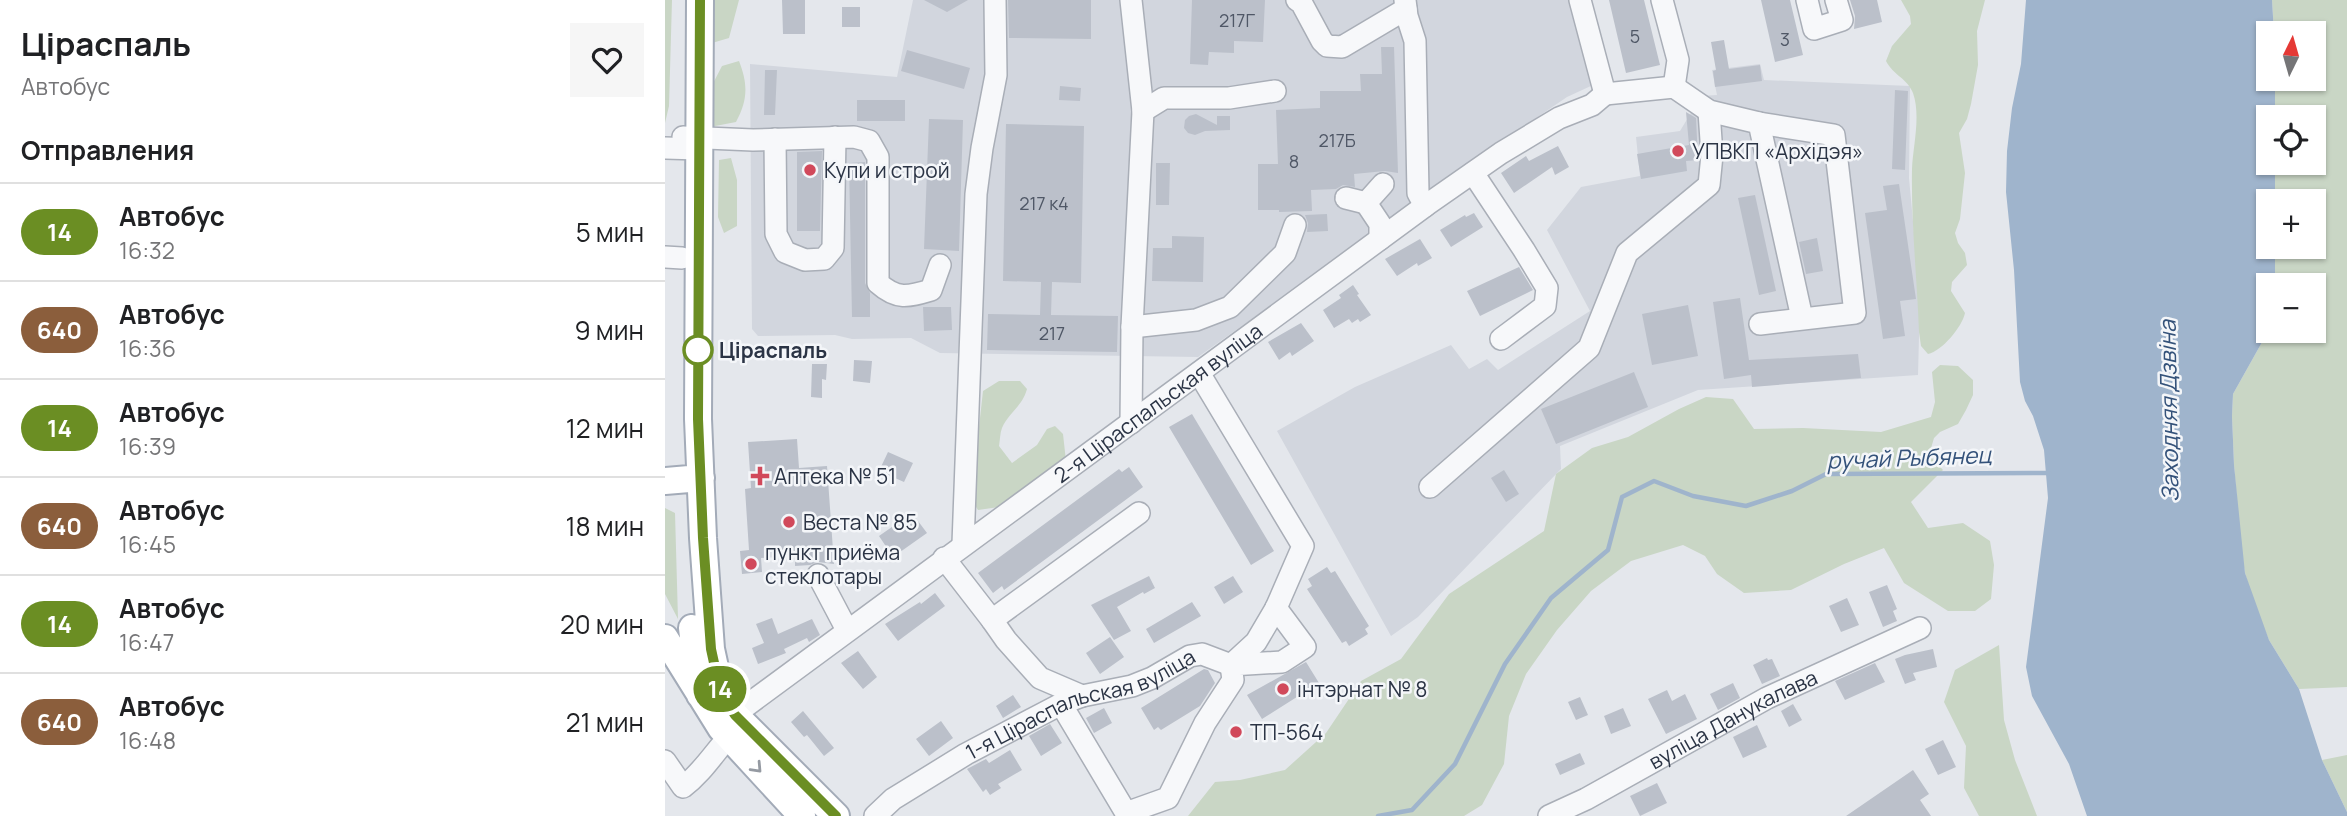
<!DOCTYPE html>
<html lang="ru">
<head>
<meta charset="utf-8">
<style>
  body { margin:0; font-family:Manrope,sans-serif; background:#f6f6f6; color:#202124; height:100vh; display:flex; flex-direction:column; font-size:26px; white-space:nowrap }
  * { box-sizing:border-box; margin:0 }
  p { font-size:23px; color:#757577 }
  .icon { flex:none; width:38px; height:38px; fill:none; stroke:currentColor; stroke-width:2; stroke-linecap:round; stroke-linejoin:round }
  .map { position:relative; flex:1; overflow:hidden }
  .drawer { display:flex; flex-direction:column; background:#fff; width:665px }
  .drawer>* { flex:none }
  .badge { padding:0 14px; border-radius:23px; font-size:24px; line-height:46px }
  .needle { width:46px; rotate:5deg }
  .buttons { position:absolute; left:1591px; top:21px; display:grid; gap:14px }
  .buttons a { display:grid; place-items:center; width:70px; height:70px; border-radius:0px; background:#fff; box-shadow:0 2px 5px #0004; font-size:35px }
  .map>.badge { position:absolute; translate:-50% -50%; box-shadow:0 0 0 4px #fff }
  h2 { padding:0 21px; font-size:26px; line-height:63px }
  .round { display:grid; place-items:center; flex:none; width:74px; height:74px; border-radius:0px; background:#f6f6f6 }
  .head { display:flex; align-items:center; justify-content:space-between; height:119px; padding:0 21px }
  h1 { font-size:33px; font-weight:700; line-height:52px }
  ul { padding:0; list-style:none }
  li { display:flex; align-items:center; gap:21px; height:98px; padding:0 21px; border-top:2px solid #e0e0e0 }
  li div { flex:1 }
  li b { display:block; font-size:26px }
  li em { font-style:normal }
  li .badge { min-width:77px; font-weight:700; text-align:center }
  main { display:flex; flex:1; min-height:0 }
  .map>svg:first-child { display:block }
</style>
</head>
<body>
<main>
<section class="drawer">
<div class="head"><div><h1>Ціраспаль</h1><p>Автобус</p></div><a class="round"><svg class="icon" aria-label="heart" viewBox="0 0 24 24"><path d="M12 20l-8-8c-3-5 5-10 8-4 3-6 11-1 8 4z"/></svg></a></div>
<h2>Отправления</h2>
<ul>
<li><span class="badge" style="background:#6b8e23;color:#fff">14</span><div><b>Автобус</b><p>16:32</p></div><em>5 мин</em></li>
<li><span class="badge" style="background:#8b5e3c;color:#fff">640</span><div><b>Автобус</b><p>16:36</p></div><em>9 мин</em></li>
<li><span class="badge" style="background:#6b8e23;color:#fff">14</span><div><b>Автобус</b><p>16:39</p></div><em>12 мин</em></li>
<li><span class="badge" style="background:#8b5e3c;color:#fff">640</span><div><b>Автобус</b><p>16:45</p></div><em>18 мин</em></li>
<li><span class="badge" style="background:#6b8e23;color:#fff">14</span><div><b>Автобус</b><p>16:47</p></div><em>20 мин</em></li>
<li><span class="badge" style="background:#8b5e3c;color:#fff">640</span><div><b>Автобус</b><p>16:48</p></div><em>21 мин</em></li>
</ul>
</section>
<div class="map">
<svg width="1682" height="816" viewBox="0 0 1682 816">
  <rect width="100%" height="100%" fill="#e4e7ec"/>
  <!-- built -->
  <path fill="#d2d6de" d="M 248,0 L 904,0 L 928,85 L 902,97 L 830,146 L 533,357 L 275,353 L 246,338 L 187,339 L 170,335 L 93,336 L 87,329 L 85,64 L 232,77 Z
    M 1095,64 L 1099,80 L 1245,86 L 1244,178 L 1255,298 L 1253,375 L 1033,390 L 895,446 L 896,469 L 753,617 L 726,636 L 612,431 L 690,387 L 786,345 L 804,369 L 822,359 L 833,370 L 925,311 L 882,230 L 916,187 L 975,176 L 971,137 L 1015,131 L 1036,96 L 1052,95 L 1047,70 Z"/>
  <!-- green -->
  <path fill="#c9d6c5" d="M 0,0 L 7,0 L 4,106 L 0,123 Z
    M 44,0 L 74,0 L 64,38 L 47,43 Z
    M 1236,0 L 1320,0 L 1312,31 L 1313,65 L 1306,104 L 1302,119 L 1294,133 L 1300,173 L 1295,219 L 1290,233 L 1293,243 L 1300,253 L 1302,265 L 1287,282 L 1286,291 L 1300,313 C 1297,327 1277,351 1263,354 L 1256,346 L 1254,332 C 1252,278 1246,223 1247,169 C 1248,146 1256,116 1248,93 C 1242,78 1229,76 1221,61 L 1227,46 L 1246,24 L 1245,16 Z
    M 1607,0 L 1682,0 L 1682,687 L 1634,689 L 1604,640 L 1589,604 L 1580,573 L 1576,549 L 1569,465 L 1567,416 L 1568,394 L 1596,344 L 1603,327 L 1603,331 L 1648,331 L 1648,285 L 1610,285 L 1610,247 L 1648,247 L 1648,201 L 1610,201 L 1610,163 L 1648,163 L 1648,117 L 1610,117 L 1610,79 L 1648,79 L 1648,33 L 1609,33 Z
    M 74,61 C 83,84 83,100 71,122 L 45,127 L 43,93 L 57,66 Z
    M 66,158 L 72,180 L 72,226 L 59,233 L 53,217 L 54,160 Z
    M 1275,365 L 1293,366 L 1308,380 L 1308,395 L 1301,410 L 1293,424 L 1275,432 L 1269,438 L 1264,455 L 1278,470 L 1246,502 L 1263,528 L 1298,523 L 1325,541 L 1329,565 L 1326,599 L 1310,611 L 1283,611 L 1239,583 L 1219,548 L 1179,564 L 1126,590 L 1079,593 L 1052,574 L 1040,556 L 1018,545 L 966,561 L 926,591 L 892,630 L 861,674 L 844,716 L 839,764 L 817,805 L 799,816 L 523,816 L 550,782 L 575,780 L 620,770 L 661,733 L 696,681 L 736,659 L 784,594 L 879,531 L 891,474 L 927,448 L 963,437 L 1014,409 L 1041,397 L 1068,399 L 1089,429 L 1138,428 L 1216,432 L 1266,417 L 1270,402 L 1267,372 Z
    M 334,381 L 355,381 L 362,389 C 357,407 344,412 337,428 C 335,433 335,440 334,446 L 347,463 L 372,445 L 382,429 L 390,426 L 398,434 L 401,461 L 334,507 L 313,510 L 306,499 L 318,391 Z
    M 0,508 L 10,513 L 13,619 L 0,594 Z
    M 1334,645 L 1339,720 L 1350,760 L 1372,816 L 1314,816 L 1299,788 L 1301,746 L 1279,702 L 1290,670 Z
    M 1682,755 L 1682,812 L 1657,760 Z"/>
  <!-- water -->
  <path fill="#9fb4cc" d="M 1361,0 L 1607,0 L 1609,33 L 1603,33 L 1603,79 L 1610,79 L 1610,117 L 1603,117 L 1603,163 L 1610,163 L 1610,201 L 1603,201 L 1603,247 L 1610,247 L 1610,285 L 1603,285 L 1603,327 L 1596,344 L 1568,394 L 1567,416 L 1569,465 L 1580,573 L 1604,640 L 1634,689 L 1657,760 L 1682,812 L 1682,816 L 1422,816 L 1404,764 L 1367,696 L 1361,667 L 1383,498 L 1379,450 L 1368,416 L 1360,401 L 1355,382 L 1349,270 L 1341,192 L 1342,151 L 1347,108 L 1356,64 Z"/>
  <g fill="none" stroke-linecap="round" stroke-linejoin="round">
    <!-- stream -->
    <path stroke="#9fb4cc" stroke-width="4.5" d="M 713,816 L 747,810 L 790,764 L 840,664 L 886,598 L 943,550 L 957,497 L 989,481 L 1028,496 L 1081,506 L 1127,491 L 1161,474 L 1384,473"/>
  </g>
  <!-- building -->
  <path fill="#bbc0ca" d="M 117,0 L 140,0 L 140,34 L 118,34 Z
    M 259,0 L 303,0 L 282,12 Z
    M 343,0 L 426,0 L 426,39 L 344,38 Z
    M 527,0 L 600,0 L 598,42 L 569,41 L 569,53 L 544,52 L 543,65 L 525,64 Z
    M 944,0 L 979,0 L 995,65 L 961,73 Z
    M 1096,0 L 1125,0 L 1138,55 L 1110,62 Z
    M 1185,0 L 1212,0 L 1217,22 L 1189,29 L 1190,16 Z
    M 177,7 L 195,7 L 195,27 L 177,27 Z
    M 1059,40 L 1064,69 L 1095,65 L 1097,81 L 1050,87 L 1048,71 L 1051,70 L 1046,42 Z
    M 716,47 L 729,47 L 733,173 L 720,171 L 689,174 L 690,187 L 678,185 L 671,189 L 646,190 L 647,211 L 614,212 L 614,210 L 593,210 L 593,164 L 613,164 L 611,110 L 655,108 L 655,91 L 696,91 L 695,74 L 717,74 Z
    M 242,50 L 305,68 L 299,89 L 236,71 Z
    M 100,70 L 112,70 L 110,115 L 99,115 Z
    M 395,86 L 416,88 L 415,101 L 394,100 Z
    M 1230,90 L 1243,91 L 1240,170 L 1227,169 Z
    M 192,100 L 240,100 L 240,121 L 192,121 Z
    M 1021,112 L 1031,118 L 1033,160 L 1021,161 L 1022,171 L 976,179 L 972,154 L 1024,145 Z
    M 531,114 L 552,125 L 552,116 L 565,116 L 565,130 L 540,131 L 530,135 L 523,133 L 519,128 L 520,120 L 524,116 Z
    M 264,119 L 298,120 L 294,251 L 259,249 Z
    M 341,124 L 419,126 L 416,283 L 387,282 L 386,315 L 453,316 L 452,352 L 322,350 L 323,314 L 375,315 L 376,282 L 338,281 Z
    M 893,146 L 904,167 L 890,175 L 887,167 L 849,193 L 836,173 L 861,156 L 864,161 Z
    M 157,151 L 155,231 L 132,231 L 132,152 Z
    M 200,162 L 200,283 L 205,293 L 205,317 L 187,317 L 184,163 Z
    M 491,163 L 505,163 L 504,205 L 491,205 Z
    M 1234,184 L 1251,299 L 1235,301 L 1240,336 L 1218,339 L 1200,213 L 1222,210 L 1218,186 Z
    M 1090,195 L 1111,291 L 1094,295 L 1073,198 Z
    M 809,213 L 818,227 L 786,247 L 775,230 L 800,215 L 801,217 Z
    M 662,214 L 663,231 L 642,232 L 643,223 L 640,215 Z
    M 507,236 L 539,237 L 538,282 L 487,281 L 488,248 L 507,248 Z
    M 1152,238 L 1158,271 L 1141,274 L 1134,242 Z
    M 755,239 L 767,258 L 753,266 L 752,263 L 732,276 L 720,259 Z
    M 854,267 L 868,290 L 815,316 L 802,291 Z
    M 688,285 L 694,294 L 692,295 L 706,315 L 695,322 L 693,319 L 687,323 L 684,319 L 669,328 L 658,310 L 676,298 L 674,295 Z
    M 1075,298 L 1084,360 L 1193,354 L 1196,378 L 1087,387 L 1086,375 L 1059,379 L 1048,302 Z
    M 1023,305 L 1033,356 L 987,365 L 977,314 Z
    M 258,307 L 286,307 L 287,330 L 259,331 Z
    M 636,323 L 649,341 L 627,356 L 625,352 L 614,360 L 603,342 Z
    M 189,360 L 207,361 L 205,383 L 188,381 Z
    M 147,364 L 162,364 L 161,380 L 157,379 L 157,398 L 146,397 Z
    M 969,372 L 983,407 L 891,444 L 876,409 Z
    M 527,414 L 609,551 L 586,565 L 504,427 Z
    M 132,439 L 134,468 L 162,466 L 169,564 L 153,562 L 145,565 L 130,566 L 130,556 L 96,558 L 97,572 L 77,574 L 75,551 L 84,550 L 80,489 L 86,488 L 83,442 Z
    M 223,452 L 248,463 L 239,482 L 214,471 Z
    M 464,467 L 478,487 L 339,590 L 337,586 L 328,593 L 313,573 L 454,469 L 457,472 Z
    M 839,470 L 854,494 L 841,502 L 826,478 Z
    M 247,513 L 262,533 L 228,557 L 214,536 Z
    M 662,567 L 666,573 L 670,571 L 704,626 L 700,629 L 703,634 L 684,646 L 681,641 L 677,643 L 642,589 L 647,586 L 643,579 Z
    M 484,576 L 490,588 L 479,594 L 478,592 L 452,607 L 466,631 L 449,640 L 426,605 Z
    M 568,576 L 578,592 L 559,604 L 549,587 Z
    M 1222,585 L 1232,609 L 1228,611 L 1232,621 L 1218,627 L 1204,592 Z
    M 270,593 L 280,606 L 233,641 L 220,624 L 255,602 L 256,604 Z
    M 1182,598 L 1194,625 L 1176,632 L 1164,606 Z
    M 527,602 L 536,616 L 489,643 L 481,629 Z
    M 107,618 L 113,634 L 147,619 L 155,635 L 144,642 L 142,638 L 119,649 L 121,653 L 93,664 L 87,648 L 99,643 L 91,624 Z
    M 445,637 L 459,657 L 435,674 L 421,653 Z
    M 1268,649 L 1272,667 L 1248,673 L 1251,680 L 1240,684 L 1230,659 L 1240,655 Z
    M 193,651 L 212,677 L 198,689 L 176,663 Z
    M 1102,658 L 1103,660 L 1107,659 L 1115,676 L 1097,684 L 1088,665 Z
    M 641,662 L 654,683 L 597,719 L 582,695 Z
    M 1210,663 L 1220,682 L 1180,700 L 1170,681 Z
    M 539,669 L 543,670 L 550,683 L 535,706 L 496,730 L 493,727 L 489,730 L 476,708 Z
    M 1068,683 L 1075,698 L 1053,710 L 1045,694 Z
    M 1002,690 L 1007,701 L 1020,694 L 1032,719 L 1001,734 L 983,699 Z
    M 348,695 L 356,707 L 338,718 L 331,706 Z
    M 915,697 L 923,715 L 911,720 L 903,702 Z
    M 1128,704 L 1137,720 L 1124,727 L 1116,711 Z
    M 439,708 L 447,723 L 429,733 L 421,718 Z
    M 958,708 L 966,726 L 946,734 L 939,716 Z
    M 138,711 L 169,748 L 159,756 L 142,735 L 139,737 L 126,722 Z
    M 276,721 L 288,738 L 264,756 L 251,739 Z
    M 385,724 L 397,743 L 376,756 L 364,736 Z
    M 1092,725 L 1102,747 L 1078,758 L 1068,737 Z
    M 1278,740 L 1291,767 L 1273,775 L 1260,749 Z
    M 345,750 L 357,770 L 333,784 L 336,788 L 325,795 L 321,789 L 318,792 L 302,769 L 321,759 L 324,763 Z
    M 915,753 L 920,764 L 895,775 L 890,764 Z
    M 1248,770 L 1264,794 L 1255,800 L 1266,816 L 1181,816 Z
    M 992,783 L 1002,803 L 975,816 L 965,796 Z"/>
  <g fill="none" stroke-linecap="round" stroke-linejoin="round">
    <defs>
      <g id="minor">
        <path d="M 632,0 L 636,2 L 657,41 L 662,46 L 677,47 L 741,9"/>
        <path d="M 740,0 L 742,16 L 750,41 L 753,193 L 760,206"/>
        <path d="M 915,0 L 940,94"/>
        <path d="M 997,0 L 1013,60 L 1009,87"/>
        <path d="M 1142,0 L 1149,29 L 1177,20 L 1171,0"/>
        <path d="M 940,94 L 1009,87 L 1044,111 L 1094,123 L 1137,318"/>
        <path d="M 478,111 L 499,98 L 564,98 L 610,91"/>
        <path d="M 1094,123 L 1169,135 L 1190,313 L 1095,324"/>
        <path d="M 18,137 L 88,140 L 189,137 L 204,141 L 213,157 L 213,283 C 232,300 243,297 266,290 L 275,265"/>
        <path d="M 110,139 L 111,234 L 120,252 L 140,260 L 159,259 L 168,248 L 170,137"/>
        <path d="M 0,148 L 34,149"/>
        <path d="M 808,173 L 859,250 L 882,288 L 880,306 L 836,339"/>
        <path d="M 681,198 L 701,203"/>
        <path d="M 715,239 L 715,224 L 701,203 L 718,184"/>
        <path d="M 0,257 L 17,258"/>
        <path d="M 467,327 L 531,320 L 565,307 L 620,253 L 630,225"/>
        <path d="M 466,423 L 467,327 L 478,111 L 466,0"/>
        <path d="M 765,487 L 924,348 L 962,253 L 1044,185 L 1047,155 L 1044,111"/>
        <path d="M 298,544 L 311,194 L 317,148 L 331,75 L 330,0"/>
        <path d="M 279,558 L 327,620 L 474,513"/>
        <path d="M 153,575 L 182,630"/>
        <path d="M 327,620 L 341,640 L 375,678 L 417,696"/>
        <path d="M 396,704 L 461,813 L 503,798 L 540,723 L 568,680 L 566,665 L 617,662 L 640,647 L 611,608"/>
        <path id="s1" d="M 60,724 L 81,706 L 760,206 L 836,153 L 894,118 L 927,105 L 940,94"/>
        <path d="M 0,761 L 18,787 C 41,770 54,744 75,725"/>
        <path id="s2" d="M 210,816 L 228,799 L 301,754 L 396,704 L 417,696 L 467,686 L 487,678 L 525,656 L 537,654 L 566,665 L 591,642 L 611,608 L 638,546 L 534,373"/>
        <path id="s3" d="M 884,816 L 921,799 L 1102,698 L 1255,628"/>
      </g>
      <path id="major" d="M 35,0 L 33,419 L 38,538 L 46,649 L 56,695 L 70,715 L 171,816
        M 0,481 L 36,478
        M 27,628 L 35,695
        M 0,638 L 56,728 L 137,816"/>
    </defs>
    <!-- minor casing -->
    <use href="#minor" stroke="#a9aeb7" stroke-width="24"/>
    <!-- major casing -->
    <use href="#major" stroke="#a3abb8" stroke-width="30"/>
    <!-- minor -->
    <use href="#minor" stroke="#f7f8fa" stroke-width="21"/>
    <!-- major -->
    <use href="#major" stroke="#fff" stroke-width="26"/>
  </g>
  <!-- one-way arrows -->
  <defs><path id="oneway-chevron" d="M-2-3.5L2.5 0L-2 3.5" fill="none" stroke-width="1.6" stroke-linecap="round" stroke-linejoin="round" transform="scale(1.75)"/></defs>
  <use stroke="#959aa2" href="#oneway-chevron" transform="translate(92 768) rotate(47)"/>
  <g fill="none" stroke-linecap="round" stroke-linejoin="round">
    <defs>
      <path id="line" d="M 35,0 L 33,419 L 38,538 L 46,649 L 56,695 L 70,715 L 171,816"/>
    </defs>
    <!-- line casing -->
    <use href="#line" stroke="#fff" stroke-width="16"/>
    <!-- line -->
    <use href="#line" stroke="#6b8e23" stroke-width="10"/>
  </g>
  <!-- markers -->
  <g fill="#d1495b" stroke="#f4f6f9" stroke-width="2.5">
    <circle cx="1013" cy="151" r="7"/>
    <circle cx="145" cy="170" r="7"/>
    <path d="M91.5 465.5h7v7h7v7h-7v7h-7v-7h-7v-7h7z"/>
    <circle cx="124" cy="522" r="7"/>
    <circle cx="86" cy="564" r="7"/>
    <circle cx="618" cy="689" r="7"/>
    <circle cx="571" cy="732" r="7"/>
  </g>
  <circle fill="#fff" stroke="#6b8e23" stroke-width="3.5" cx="33" cy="350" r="14"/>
  <g text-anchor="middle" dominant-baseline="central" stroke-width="5" stroke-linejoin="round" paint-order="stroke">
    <!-- number labels -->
    <g font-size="18" fill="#4f5766">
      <text x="572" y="20">217Г</text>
      <text x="970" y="36">5</text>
      <text x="1120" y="39">3</text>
      <text x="672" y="140">217Б</text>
      <text x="629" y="161">8</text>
      <text x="379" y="203">217 к4</text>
      <text x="387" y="333">217</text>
    </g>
    <!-- poi labels -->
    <g font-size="21" fill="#2b3445" stroke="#f4f6f9" text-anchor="start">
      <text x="1027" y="151">УПВКП «Архідэя»</text>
      <text x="159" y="170">Купи и строй</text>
      <text x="109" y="476">Аптека № 51</text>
      <text x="138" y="522">Веста № 85</text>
      <text x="100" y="552">пункт приёма<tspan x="100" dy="24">стеклотары</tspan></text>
      <text x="632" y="689">інтэрнат № 8</text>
      <text x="585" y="732">ТП-564</text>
    </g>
    <!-- stop labels -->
    <g font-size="21" font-weight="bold" fill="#2b3445" stroke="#f4f6f9" text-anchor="start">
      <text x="54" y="350">Ціраспаль</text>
    </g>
    <!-- street labels -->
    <g font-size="21" fill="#2b3445" stroke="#f4f6f9">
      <text stroke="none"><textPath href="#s1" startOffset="539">2-я Ціраспальская вуліца</textPath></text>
      <text stroke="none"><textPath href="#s2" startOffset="236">1-я Ціраспальская вуліца</textPath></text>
      <text stroke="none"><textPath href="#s3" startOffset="208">вуліца Данукалава</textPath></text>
    </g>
    <!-- water labels -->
    <g font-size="23" font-style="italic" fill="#34527a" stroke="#f4f6f9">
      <text transform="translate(1503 411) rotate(-91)">Заходняя Дзвіна</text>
      <text transform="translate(1244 457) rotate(-2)">ручай Рыбянец</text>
    </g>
  </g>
</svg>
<div class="buttons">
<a><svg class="needle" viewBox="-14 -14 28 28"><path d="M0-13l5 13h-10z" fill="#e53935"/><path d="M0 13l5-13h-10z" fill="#757577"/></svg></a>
<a><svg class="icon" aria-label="locate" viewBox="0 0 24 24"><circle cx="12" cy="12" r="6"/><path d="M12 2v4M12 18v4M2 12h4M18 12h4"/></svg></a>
<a>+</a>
<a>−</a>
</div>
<b class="badge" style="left:55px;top:689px;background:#6b8e23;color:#fff">14</b>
</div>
</main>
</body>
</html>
